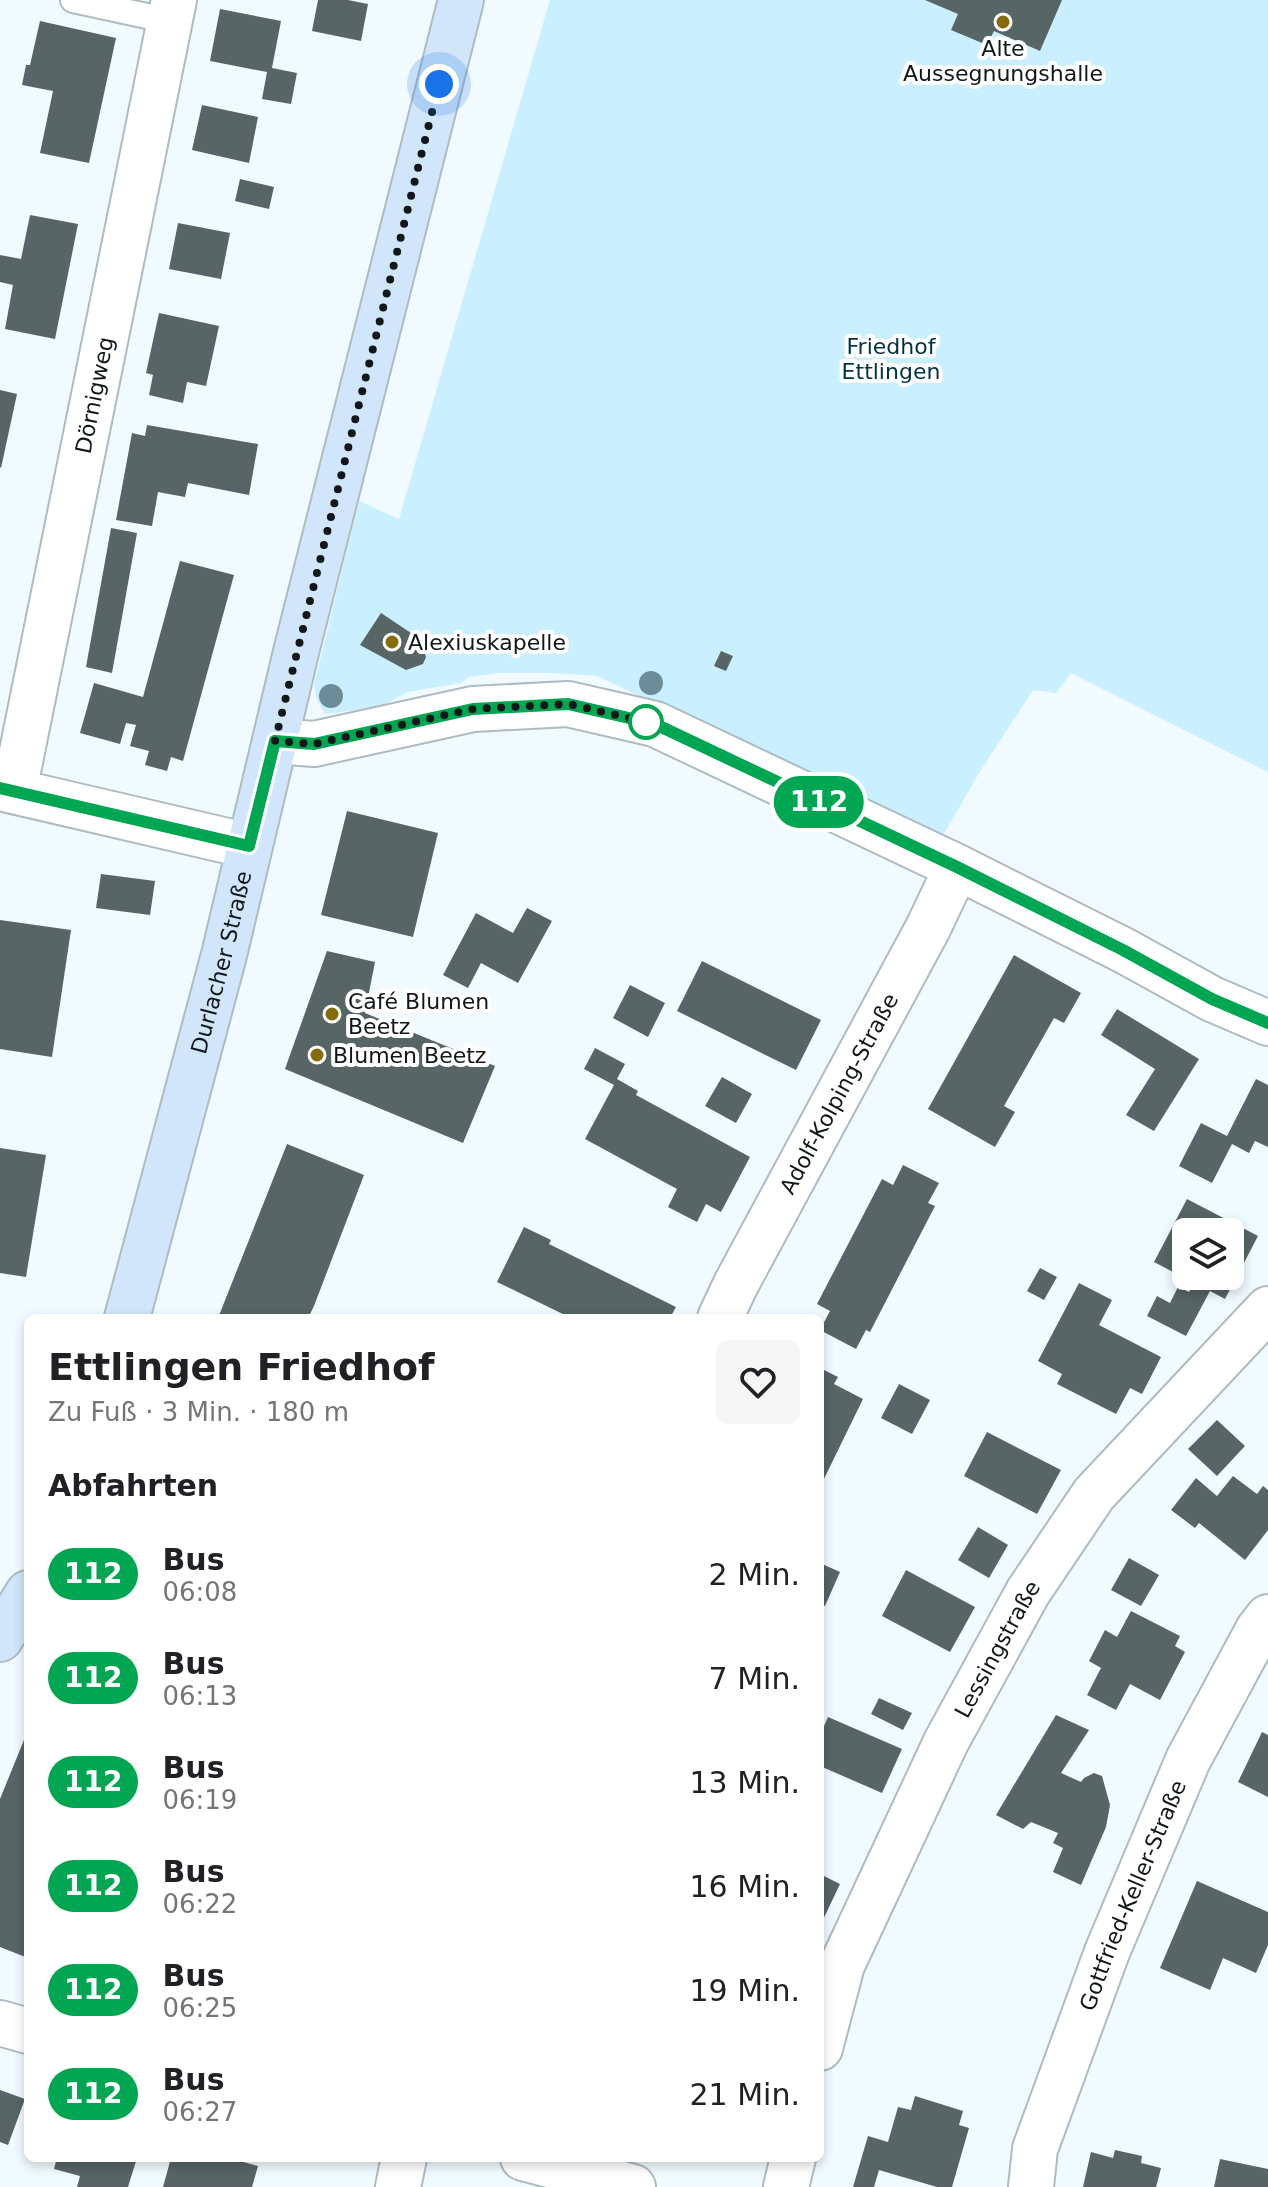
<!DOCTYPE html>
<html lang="de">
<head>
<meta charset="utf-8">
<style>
  body { margin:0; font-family:"DejaVu Sans",sans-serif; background:#f6f6f6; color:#202124; height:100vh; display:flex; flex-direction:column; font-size:30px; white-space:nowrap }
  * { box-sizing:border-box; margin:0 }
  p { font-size:26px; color:#757577 }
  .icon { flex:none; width:44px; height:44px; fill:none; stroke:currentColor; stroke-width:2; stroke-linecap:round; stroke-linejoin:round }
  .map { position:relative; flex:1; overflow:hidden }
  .panel { position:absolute; left:24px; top:1314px; width:800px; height:848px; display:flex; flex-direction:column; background:#fff; border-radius:12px; box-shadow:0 4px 12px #0003 }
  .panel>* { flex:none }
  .badge { padding:0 16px; border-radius:26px; font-size:28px; line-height:52px }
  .buttons { position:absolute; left:1172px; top:1218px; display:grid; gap:16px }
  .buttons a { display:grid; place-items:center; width:72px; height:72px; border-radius:12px; background:#fff; box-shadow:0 4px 12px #0003; font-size:40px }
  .you { position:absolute; width:40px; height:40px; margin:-20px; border:6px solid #fff; border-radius:50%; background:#1a73e8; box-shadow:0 0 0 12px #1a73e833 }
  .map>.badge { position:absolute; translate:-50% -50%; box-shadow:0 0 0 4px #fff }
  h2 { padding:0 24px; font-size:30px; line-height:72px }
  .round { display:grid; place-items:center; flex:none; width:84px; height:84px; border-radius:12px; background:#f6f6f6 }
  .summary { display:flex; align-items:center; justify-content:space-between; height:136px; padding:0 24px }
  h1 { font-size:38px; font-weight:600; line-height:60px }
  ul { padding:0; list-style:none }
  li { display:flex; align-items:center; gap:24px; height:104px; padding:0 24px }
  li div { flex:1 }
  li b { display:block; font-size:30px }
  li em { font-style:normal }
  li .badge { min-width:88px; font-weight:700; text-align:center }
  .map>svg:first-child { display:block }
</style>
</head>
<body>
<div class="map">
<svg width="1268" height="2187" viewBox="0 0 1268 2187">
  <rect width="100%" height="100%" fill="#f1fafe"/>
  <!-- green -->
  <path fill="#caeffe" d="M 550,0 L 1268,0 L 1268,772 L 1071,673 L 1056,693 L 1033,690 L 979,773 L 942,837 L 597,676 L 552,673 L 498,673 L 469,677 L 461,683 L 407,692 L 380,707 L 325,714 L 317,700 L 314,685 L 359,501 L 399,519 Z"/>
  <!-- building -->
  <path fill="#576565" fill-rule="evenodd" d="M 318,0 L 348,0 L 368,4 L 361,41 L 312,31 Z
    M 925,0 L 1062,0 L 1040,51 L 994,31 L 987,45 L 951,30 L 958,14 Z
    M 220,9 L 281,21 L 272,68 L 297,73 L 291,104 L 262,99 L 267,72 L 210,61 Z
    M 40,21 L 116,38 L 89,163 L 40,153 L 53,91 L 22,85 L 26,65 L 30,65 Z
    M 202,105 L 258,117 L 249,163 L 192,150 Z
    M 240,179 L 274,187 L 269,209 L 235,201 Z
    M 30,215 L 78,224 L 55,339 L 5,329 L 13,285 L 0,282 L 0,255 L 21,259 Z
    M 178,223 L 230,233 L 221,279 L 169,269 Z
    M 159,313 L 219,326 L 206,386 L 187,382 L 183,403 L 149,395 L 153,375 L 146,373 Z
    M 0,390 L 17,394 L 1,468 L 0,467 Z
    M 147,425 L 258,444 L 249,495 L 188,483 L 185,497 L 158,492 L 152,526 L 116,520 L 132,433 L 145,436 Z
    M 111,528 L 137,533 L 112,673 L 86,667 Z
    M 180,561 L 234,575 L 183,761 L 171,757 L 167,771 L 145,765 L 149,751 L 130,746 L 136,725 L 126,723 L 120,744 L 80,733 L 94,683 L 143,697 Z
    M 381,613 L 420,639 L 426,657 L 423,664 L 406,670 L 360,645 Z
    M 721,651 L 733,656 L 726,671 L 714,666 Z
    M 347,811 L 438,833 L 413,937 L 321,915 Z
    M 101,874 L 155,881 L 150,915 L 96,908 Z
    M 527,908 L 552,921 L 518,983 L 481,963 L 468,988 L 443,975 L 476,913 L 513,933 Z
    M 0,920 L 71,930 L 52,1057 L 0,1049 Z
    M 327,951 L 375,962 L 365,1013 L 495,1066 L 463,1143 L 285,1069 Z
    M 1014,955 L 1081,993 L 1064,1023 L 1054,1018 L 1004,1106 L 1015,1112 L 995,1147 L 928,1109 Z
    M 702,961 L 821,1020 L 796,1070 L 677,1011 Z
    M 630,985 L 665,1003 L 648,1037 L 613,1018 Z
    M 1117,1009 L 1199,1059 L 1154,1131 L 1126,1115 L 1155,1069 L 1101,1035 Z
    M 595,1048 L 625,1064 L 617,1079 L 638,1091 L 636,1095 L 750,1157 L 721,1212 L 706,1204 L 697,1222 L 668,1207 L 677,1189 L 585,1139 L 614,1085 L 584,1069 Z
    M 722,1077 L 752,1094 L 736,1123 L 705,1106 Z
    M 1256,1079 L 1268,1085 L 1268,1147 L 1255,1141 L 1249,1153 L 1232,1144 L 1212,1183 L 1179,1166 L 1201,1123 L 1227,1136 Z
    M 287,1144 L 364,1175 L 314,1306 L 308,1318 L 218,1318 Z
    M 0,1148 L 46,1155 L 26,1277 L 0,1273 Z
    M 903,1165 L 939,1183 L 928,1203 L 935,1206 L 870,1332 L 866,1330 L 856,1349 L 820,1330 L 830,1311 L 817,1304 L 882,1179 L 893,1185 Z
    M 1187,1199 L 1258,1236 L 1225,1299 L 1210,1291 L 1186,1336 L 1147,1316 L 1157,1296 L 1170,1303 L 1178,1287 L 1189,1292 L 1194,1283 L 1154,1262 ZM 1186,1232 L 1230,1232 L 1230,1276 L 1186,1276 Z
    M 524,1227 L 551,1240 L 549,1244 L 676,1307 L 670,1318 L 571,1318 L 497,1282 Z
    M 1040,1268 L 1057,1277 L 1044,1300 L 1027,1291 Z
    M 1079,1283 L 1112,1300 L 1099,1325 L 1161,1357 L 1142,1394 L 1130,1388 L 1116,1414 L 1057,1384 L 1062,1374 L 1038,1361 Z
    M 820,1368 L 838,1377 L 834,1384 L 863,1399 L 820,1487 Z
    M 899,1384 L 930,1400 L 912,1434 L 881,1418 Z
    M 1217,1420 L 1245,1446 L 1217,1476 L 1188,1449 Z
    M 987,1432 L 1061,1470 L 1037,1514 L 964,1476 Z
    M 1233,1476 L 1257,1494 L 1263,1486 L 1268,1490 L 1268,1530 L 1245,1560 L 1199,1523 L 1195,1528 L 1171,1510 L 1196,1478 L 1217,1496 Z
    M 978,1527 L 1008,1545 L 989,1578 L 958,1560 Z
    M 1129,1558 L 1159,1575 L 1141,1606 L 1111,1590 Z
    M 820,1563 L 840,1572 L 825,1606 L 820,1604 Z
    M 906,1570 L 975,1607 L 950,1652 L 882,1616 Z
    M 1131,1611 L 1180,1636 L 1175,1646 L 1185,1652 L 1160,1700 L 1130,1684 L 1116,1710 L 1087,1695 L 1101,1668 L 1089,1661 L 1105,1630 L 1117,1637 Z
    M 879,1698 L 912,1713 L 903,1730 L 871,1714 Z
    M 1056,1715 L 1089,1730 L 1061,1773 L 1081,1782 L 1084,1778 L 1094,1773 L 1102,1776 L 1110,1805 L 1106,1827 L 1081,1885 L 1053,1872 L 1063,1848 L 1053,1843 L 1058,1833 L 1031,1822 L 1023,1829 L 996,1815 Z
    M 828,1717 L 902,1749 L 882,1793 L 820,1766 L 820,1735 Z
    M 28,1730 L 28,1958 L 0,1947 L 0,1799 Z
    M 1262,1732 L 1268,1735 L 1268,1797 L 1238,1782 Z
    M 820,1874 L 840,1884 L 820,1926 Z
    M 1197,1881 L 1268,1912 L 1268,1945 L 1256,1973 L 1223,1958 L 1210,1990 L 1160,1968 Z
    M 0,2090 L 25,2099 L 8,2145 L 0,2142 Z
    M 915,2096 L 963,2111 L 959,2125 L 969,2128 L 952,2187 L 937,2187 L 879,2170 L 874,2187 L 853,2187 L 868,2136 L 888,2142 L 898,2107 L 911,2110 Z
    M 1115,2150 L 1142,2156 L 1141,2163 L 1161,2168 L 1156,2187 L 1083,2187 L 1091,2152 L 1113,2158 Z
    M 57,2158 L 137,2158 L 128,2187 L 77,2187 L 80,2176 L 54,2169 Z
    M 171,2158 L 229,2158 L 258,2166 L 252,2187 L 163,2187 Z
    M 1220,2159 L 1268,2169 L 1268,2187 L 1214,2187 Z"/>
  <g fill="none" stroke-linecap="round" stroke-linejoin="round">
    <defs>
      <path id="service" d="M 73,0 L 170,21"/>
      <g id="minor">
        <path d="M 275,741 L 314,744 L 473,709 L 568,704 L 655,724 L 957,867 L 1123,950 L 1212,999 L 1268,1023"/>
        <path d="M 0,788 L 249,846"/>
        <path id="s1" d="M 14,791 L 174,0"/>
        <path id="s2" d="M 720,1318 L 736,1284 L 928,928 L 957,867"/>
        <path d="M 0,2023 L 28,2031"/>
        <path id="s3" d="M 820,2048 L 842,1965 L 946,1742 L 1028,1592 L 1094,1494 L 1268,1309"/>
        <path d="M 523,2158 L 633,2187"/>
        <path d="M 398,2187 L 404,2158"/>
        <path d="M 786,2187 L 793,2158"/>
        <path id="s4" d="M 1031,2187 L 1035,2149 L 1107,1952 L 1188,1760 L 1258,1630 L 1268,1617"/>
      </g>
      <g id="secondary">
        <path id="s5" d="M 127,1318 L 224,955 L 297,648 L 461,0"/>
        <path d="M 0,1639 L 28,1593"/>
      </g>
    </defs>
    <!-- service casing -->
    <use href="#service" stroke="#aebcc2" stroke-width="28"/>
    <!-- minor casing -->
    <use href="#minor" stroke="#aebcc2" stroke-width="48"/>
    <!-- secondary casing -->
    <use href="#secondary" stroke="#aebcc2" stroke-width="48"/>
    <!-- service -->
    <use href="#service" stroke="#fff" stroke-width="24"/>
    <!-- minor -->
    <use href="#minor" stroke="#fff" stroke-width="44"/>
    <!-- secondary -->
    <use href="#secondary" stroke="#d1e6fb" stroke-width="44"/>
  </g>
  <!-- trees -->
  <g fill="#6c8c97">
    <circle cx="651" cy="683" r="12"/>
    <circle cx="331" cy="696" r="12"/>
  </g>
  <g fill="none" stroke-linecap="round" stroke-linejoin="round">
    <defs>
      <path id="line" d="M 0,788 L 249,846 L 275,741 L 314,744 L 473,709 L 568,704 L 655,724 L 957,867 L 1123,950 L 1212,999 L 1268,1023"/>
    </defs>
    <!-- line casing -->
    <use href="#line" stroke="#fff" stroke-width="18"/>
    <!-- line -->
    <use href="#line" stroke="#00a651" stroke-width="12"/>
    <!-- walk -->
    <path stroke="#111719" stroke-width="8" stroke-dasharray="0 14.4" d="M 439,84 L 275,741 L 314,744 L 473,709 L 568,704 L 655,724 L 646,722"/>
  </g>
  <!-- markers -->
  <g fill="#856c08" stroke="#fff" stroke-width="3">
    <circle cx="1003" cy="22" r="8"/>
    <circle cx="392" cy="642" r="8"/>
    <circle cx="332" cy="1014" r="8"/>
    <circle cx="317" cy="1055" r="8"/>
  </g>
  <circle fill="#fff" stroke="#00a651" stroke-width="4" cx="646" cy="722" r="16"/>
  <g text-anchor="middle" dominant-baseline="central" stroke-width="8" stroke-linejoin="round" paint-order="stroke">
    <!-- poi labels -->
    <g font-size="22" fill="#111719" stroke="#fff" text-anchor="start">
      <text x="1003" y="48" text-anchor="middle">Alte<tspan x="1003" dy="25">Aussegnungshalle</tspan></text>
      <text x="408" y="642">Alexiuskapelle</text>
      <text x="348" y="1001">Café Blumen<tspan x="348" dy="25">Beetz</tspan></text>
      <text x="333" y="1055">Blumen Beetz</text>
    </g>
    <!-- park labels -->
    <g font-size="22" fill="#003242" stroke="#fff">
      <text x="891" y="346">Friedhof<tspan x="891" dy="25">Ettlingen</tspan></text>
    </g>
    <!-- street labels -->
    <g font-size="22" fill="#111719" stroke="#fff">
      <text stroke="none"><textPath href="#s1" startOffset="404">Dörnigweg</textPath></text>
      <text stroke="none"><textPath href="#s5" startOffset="368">Durlacher Straße</textPath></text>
      <text stroke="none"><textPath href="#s2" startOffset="254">Adolf-Kolping-Straße</textPath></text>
      <text stroke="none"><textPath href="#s3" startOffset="438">Lessingstraße</textPath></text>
      <text stroke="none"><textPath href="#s4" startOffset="310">Gottfried-Keller-Straße</textPath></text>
    </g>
  </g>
</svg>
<div class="buttons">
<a><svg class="icon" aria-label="layers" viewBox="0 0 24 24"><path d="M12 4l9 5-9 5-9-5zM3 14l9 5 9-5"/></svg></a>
</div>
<div class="you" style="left:439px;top:84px"></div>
<b class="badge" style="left:819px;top:802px;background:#00a651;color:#fff">112</b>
<section class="panel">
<div class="summary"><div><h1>Ettlingen Friedhof</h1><p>Zu Fuß · 3 Min. · 180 m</p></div><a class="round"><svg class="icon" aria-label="heart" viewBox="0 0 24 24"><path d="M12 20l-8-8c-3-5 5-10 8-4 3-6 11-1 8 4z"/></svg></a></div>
<h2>Abfahrten</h2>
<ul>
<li><span class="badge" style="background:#00a651;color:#fff">112</span><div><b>Bus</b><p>06:08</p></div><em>2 Min.</em></li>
<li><span class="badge" style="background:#00a651;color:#fff">112</span><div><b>Bus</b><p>06:13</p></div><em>7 Min.</em></li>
<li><span class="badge" style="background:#00a651;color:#fff">112</span><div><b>Bus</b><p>06:19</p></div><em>13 Min.</em></li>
<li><span class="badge" style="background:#00a651;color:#fff">112</span><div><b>Bus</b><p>06:22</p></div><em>16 Min.</em></li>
<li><span class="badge" style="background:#00a651;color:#fff">112</span><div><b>Bus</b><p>06:25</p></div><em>19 Min.</em></li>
<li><span class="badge" style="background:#00a651;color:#fff">112</span><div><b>Bus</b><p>06:27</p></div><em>21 Min.</em></li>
</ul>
</section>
</div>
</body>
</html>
